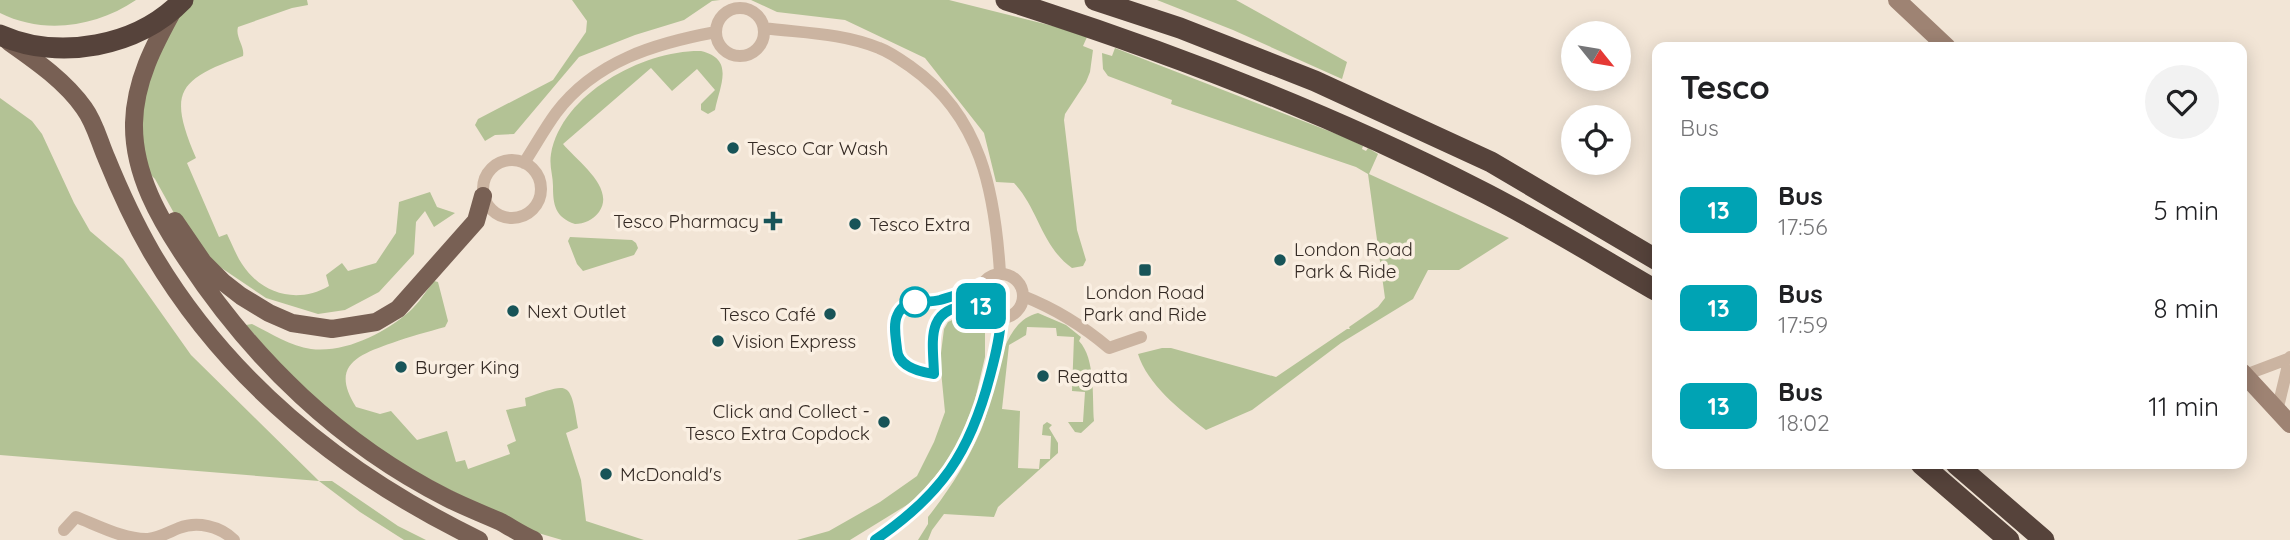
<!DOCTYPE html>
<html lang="en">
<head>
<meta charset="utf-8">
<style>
  body { margin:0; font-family:Quicksand,sans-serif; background:#f2f2f2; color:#202124; height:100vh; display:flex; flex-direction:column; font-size:26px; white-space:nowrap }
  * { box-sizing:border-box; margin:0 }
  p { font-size:23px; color:#757577 }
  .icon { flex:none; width:38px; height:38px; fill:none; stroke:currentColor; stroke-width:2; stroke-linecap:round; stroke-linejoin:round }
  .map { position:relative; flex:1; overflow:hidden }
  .drawer { position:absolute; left:1652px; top:42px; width:595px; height:427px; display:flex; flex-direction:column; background:#fff; border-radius:14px; box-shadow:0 4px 18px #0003 }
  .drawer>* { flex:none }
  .badge { padding:0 14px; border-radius:10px; font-size:24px; line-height:46px }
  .needle { width:46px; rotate:120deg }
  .buttons { position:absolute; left:1561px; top:21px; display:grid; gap:14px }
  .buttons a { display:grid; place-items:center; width:70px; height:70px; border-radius:50%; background:#fff; box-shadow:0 4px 18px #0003; font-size:35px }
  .map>.badge { position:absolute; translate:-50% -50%; box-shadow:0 0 0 4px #fff }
  .round { display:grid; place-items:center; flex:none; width:74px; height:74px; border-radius:37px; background:#f2f2f2 }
  .head { display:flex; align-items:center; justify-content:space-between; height:119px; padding:0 28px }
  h1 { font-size:33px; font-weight:700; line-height:52px }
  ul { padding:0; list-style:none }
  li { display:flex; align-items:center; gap:21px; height:98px; padding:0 28px }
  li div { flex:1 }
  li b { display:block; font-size:26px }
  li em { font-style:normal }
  li .badge { min-width:77px; font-weight:700; text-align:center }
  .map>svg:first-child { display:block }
</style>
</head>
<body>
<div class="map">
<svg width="2290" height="540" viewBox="0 0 2290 540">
  <rect width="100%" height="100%" fill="#f2e5d6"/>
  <!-- green -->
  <path fill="#b3c295" d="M 0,0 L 136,0 C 96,27 44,35 0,13 Z
    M 192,0 L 307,0 L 308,5 L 292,8 L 238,27 C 235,37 245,46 243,56 C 177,80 168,92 196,158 L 187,163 L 219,237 L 227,234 C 232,244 236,255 242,264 C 262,295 298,304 329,286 L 326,275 L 342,263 L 348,271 L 376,263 L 396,233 L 399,202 L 430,192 L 437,207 L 455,213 L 434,227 L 425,211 L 416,222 L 414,254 L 379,292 L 345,310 L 318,314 L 266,298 L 217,265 L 189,240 L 155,179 L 147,171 L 139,112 L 165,34 Z
    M 572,0 L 720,0 L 712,1 L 684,20 L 635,35 L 579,57 L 514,134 L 495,135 L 485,141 L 475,125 L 478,119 L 553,80 L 586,32 L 587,21 Z
    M 751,0 L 949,0 L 1057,27 L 1087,37 L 1083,46 L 1093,50 L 1090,72 L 1086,82 L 1065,114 L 1064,120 L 1077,230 L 1086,260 L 1083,266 L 1072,268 C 1042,247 1038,208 1014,183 L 996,182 L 984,133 L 925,58 L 845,20 L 777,12 Z
    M 1157,0 L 1236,0 L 1347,62 L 1342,79 L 1233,30 Z
    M 1115,48 L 1347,138 L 1363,146 L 1362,149 L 1366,151 L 1368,148 L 1378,154 L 1369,174 L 1509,238 L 1459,270 L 1428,270 L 1413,299 L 1341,343 L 1252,410 L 1206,430 C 1181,411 1147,384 1138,354 L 1162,348 L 1171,348 L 1276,377 L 1347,329 L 1350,329 L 1349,327 L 1378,307 L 1385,298 L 1368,174 L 1356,167 L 1171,104 L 1172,100 L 1108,76 L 1103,69 L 1102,53 L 1112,56 Z
    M 701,51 C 735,59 720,85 715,110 L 708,114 L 701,110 L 701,104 L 715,90 L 697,69 L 672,91 L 651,68 L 563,144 C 577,161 616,188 599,212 C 593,220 584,224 575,224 C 555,217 553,205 553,186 C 553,175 549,166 551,154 C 562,93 644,50 701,51 Z
    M 0,98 L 32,121 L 42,134 L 74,203 L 90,231 L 123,259 L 191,355 L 319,481 L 332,481 L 398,526 L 426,540 L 404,540 L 360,512 L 319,481 L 0,455 Z
    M 570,237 L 632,240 L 636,243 L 638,248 L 634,255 L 583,271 L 577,264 L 568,241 Z
    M 434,281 L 438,282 L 448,321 L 445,327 C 427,332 411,336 392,343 C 357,355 330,366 356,407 L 380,414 L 391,411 L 417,440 L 447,431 L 456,462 L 465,460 L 468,469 L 510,454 L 507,445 L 516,441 L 506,410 L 526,406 L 525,398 C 570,383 570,379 578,428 L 566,433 L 581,480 L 586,521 L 644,540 L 562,540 L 528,530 L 390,459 L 306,394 L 246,325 L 252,324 C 270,333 290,346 311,349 C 346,353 385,333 410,311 C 419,303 426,291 434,281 Z
    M 967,313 L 976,316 L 985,326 L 985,357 L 974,404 L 959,441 L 943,467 L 915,500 L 850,540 L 797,540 L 829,531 L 880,502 L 917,476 L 934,442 L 945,412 L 940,361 L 944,329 L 948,322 Z
    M 1038,313 L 1066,325 L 1081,337 L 1079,341 C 1096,359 1092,398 1094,421 L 1081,433 L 1075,432 L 1068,422 L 1083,422 L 1085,392 L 1072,391 L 1074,337 L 1057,336 L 1056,328 L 1027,327 L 1026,335 L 1009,345 L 1002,409 L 1020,411 L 1018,468 L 1039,469 L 1040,459 L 1050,459 L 1051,436 L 1042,435 L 1043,425 L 1047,422 L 1052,425 L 1049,428 L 1058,443 L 1058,453 L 998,507 L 994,517 L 944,514 L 932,530 L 928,540 L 918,540 L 928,524 L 928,517 C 950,489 967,462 981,430 C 996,396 996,323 1038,313 Z"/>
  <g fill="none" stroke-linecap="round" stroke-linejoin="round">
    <!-- street -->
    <path stroke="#cbb4a1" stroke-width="12" d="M716 32a24 24 0 1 1 48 0a24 24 0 1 1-48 0Z
      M 764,28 C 803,33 842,33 879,48 C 890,52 901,60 911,67 C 981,116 995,192 1000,273
      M483 189a29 29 0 1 1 58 0a29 29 0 1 1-58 0Z
      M 524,163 C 535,146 545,128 556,113 C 595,61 656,43 716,32
      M979 296a22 22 0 1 1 44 0a22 22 0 1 1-44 0Z
      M 1023,296 C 1056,309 1082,325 1109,348 L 1141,337
      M 2245,375 L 2290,358
      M 2277,411 L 2290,357
      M 64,530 L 76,517 C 97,525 125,540 148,539 C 159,538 169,532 179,528 C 197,521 220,526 234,540
      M 875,540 C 936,498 969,454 988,381 C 994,360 1000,340 1001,318"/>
    <!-- secondary -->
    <path stroke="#9e8373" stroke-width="18" d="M 1897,0 L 1947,47
      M 2242,372 L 2290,424"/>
    <!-- primary -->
    <path stroke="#786054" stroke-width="18" d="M 174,9 C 154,45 135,81 134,123 C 133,174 160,220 187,260 C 253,360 340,444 447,498 C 465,507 483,514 501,522 C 512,528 522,535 534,540
      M 9,42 C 36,61 65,81 84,108 C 95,123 99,141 106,157 C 119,189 134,222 152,253 C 228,382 345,475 479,540
      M 175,221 L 203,262 L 223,282 L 241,296 L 269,313 L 292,323 L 332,329 L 376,322 L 398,309 L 476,221 L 483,196"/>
    <!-- highway -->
    <path stroke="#56433b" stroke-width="21" d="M 1006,0 C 1167,51 1326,112 1477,189 C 1539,220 1598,257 1657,291
      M 1095,0 L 1180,28 L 1315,81 L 1491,162 L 1657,260
      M 0,35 C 59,61 138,47 183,0
      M 1921,464 L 2009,540
      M 1956,464 L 2044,540"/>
  </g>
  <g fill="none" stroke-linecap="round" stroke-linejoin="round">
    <defs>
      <path id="line" d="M 875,540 C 941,495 970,453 990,376 C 995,357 1000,338 1001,318 C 983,314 976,302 981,285 C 969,292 953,296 940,300 C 925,304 904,297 897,316 C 893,325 896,339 897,349 C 898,367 920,372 934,374 C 933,341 925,308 969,306"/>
    </defs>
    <!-- line casing -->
    <use href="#line" stroke="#fff" stroke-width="16"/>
    <!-- line -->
    <use href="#line" stroke="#00a3b4" stroke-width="10"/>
  </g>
  <!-- markers -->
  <g fill="#185458" stroke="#faefe2" stroke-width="2.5">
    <circle cx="733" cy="148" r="7"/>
    <path d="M769.5 210.5h7v7h7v7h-7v7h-7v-7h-7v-7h7z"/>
    <circle cx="855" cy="224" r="7"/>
    <circle cx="1280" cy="260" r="7"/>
    <rect x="1138" y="263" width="14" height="14" rx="3.5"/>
    <circle cx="513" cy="311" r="7"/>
    <circle cx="830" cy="314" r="7"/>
    <circle cx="718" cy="341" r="7"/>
    <circle cx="401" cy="367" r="7"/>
    <circle cx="1043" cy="376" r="7"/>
    <circle cx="884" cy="422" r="7"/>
    <circle cx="606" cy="474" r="7"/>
  </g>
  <circle fill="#fff" stroke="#00a3b4" stroke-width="3.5" cx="915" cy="302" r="14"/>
  <g text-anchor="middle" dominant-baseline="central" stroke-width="7" stroke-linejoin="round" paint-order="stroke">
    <!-- poi labels -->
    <g font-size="19" fill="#342a24" stroke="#faefe2" text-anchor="start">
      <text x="747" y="148">Tesco Car Wash</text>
      <text x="759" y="221" text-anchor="end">Tesco Pharmacy</text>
      <text x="869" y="224">Tesco Extra</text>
      <text x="1294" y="249">London Road<tspan x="1294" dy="22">Park &amp; Ride</tspan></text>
      <text x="1145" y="292" text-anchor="middle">London Road<tspan x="1145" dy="22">Park and Ride</tspan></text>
      <text x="527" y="311">Next Outlet</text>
      <text x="816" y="314" text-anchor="end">Tesco Café</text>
      <text x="732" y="341">Vision Express</text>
      <text x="415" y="367">Burger King</text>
      <text x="1057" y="376">Regatta</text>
      <text x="870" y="411" text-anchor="end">Click and Collect -<tspan x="870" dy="22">Tesco Extra Copdock</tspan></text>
      <text x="620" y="474">McDonald's</text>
    </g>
  </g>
</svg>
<div class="buttons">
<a><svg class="needle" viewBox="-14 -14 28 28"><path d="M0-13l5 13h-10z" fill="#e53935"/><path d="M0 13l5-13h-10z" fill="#757577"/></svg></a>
<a><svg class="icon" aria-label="locate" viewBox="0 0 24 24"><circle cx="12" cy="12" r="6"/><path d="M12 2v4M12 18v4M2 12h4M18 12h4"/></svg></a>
</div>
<b class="badge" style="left:981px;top:306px;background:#00a3b4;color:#fff">13</b>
<section class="drawer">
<div class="head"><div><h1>Tesco</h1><p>Bus</p></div><a class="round"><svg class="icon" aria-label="heart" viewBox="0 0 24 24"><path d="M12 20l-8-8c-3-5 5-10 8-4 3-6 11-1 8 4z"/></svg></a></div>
<ul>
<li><span class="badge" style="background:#00a3b4;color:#fff">13</span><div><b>Bus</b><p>17:56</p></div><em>5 min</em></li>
<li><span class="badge" style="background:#00a3b4;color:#fff">13</span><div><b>Bus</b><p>17:59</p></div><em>8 min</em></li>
<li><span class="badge" style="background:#00a3b4;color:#fff">13</span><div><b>Bus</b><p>18:02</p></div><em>11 min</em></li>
</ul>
</section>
</div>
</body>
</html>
